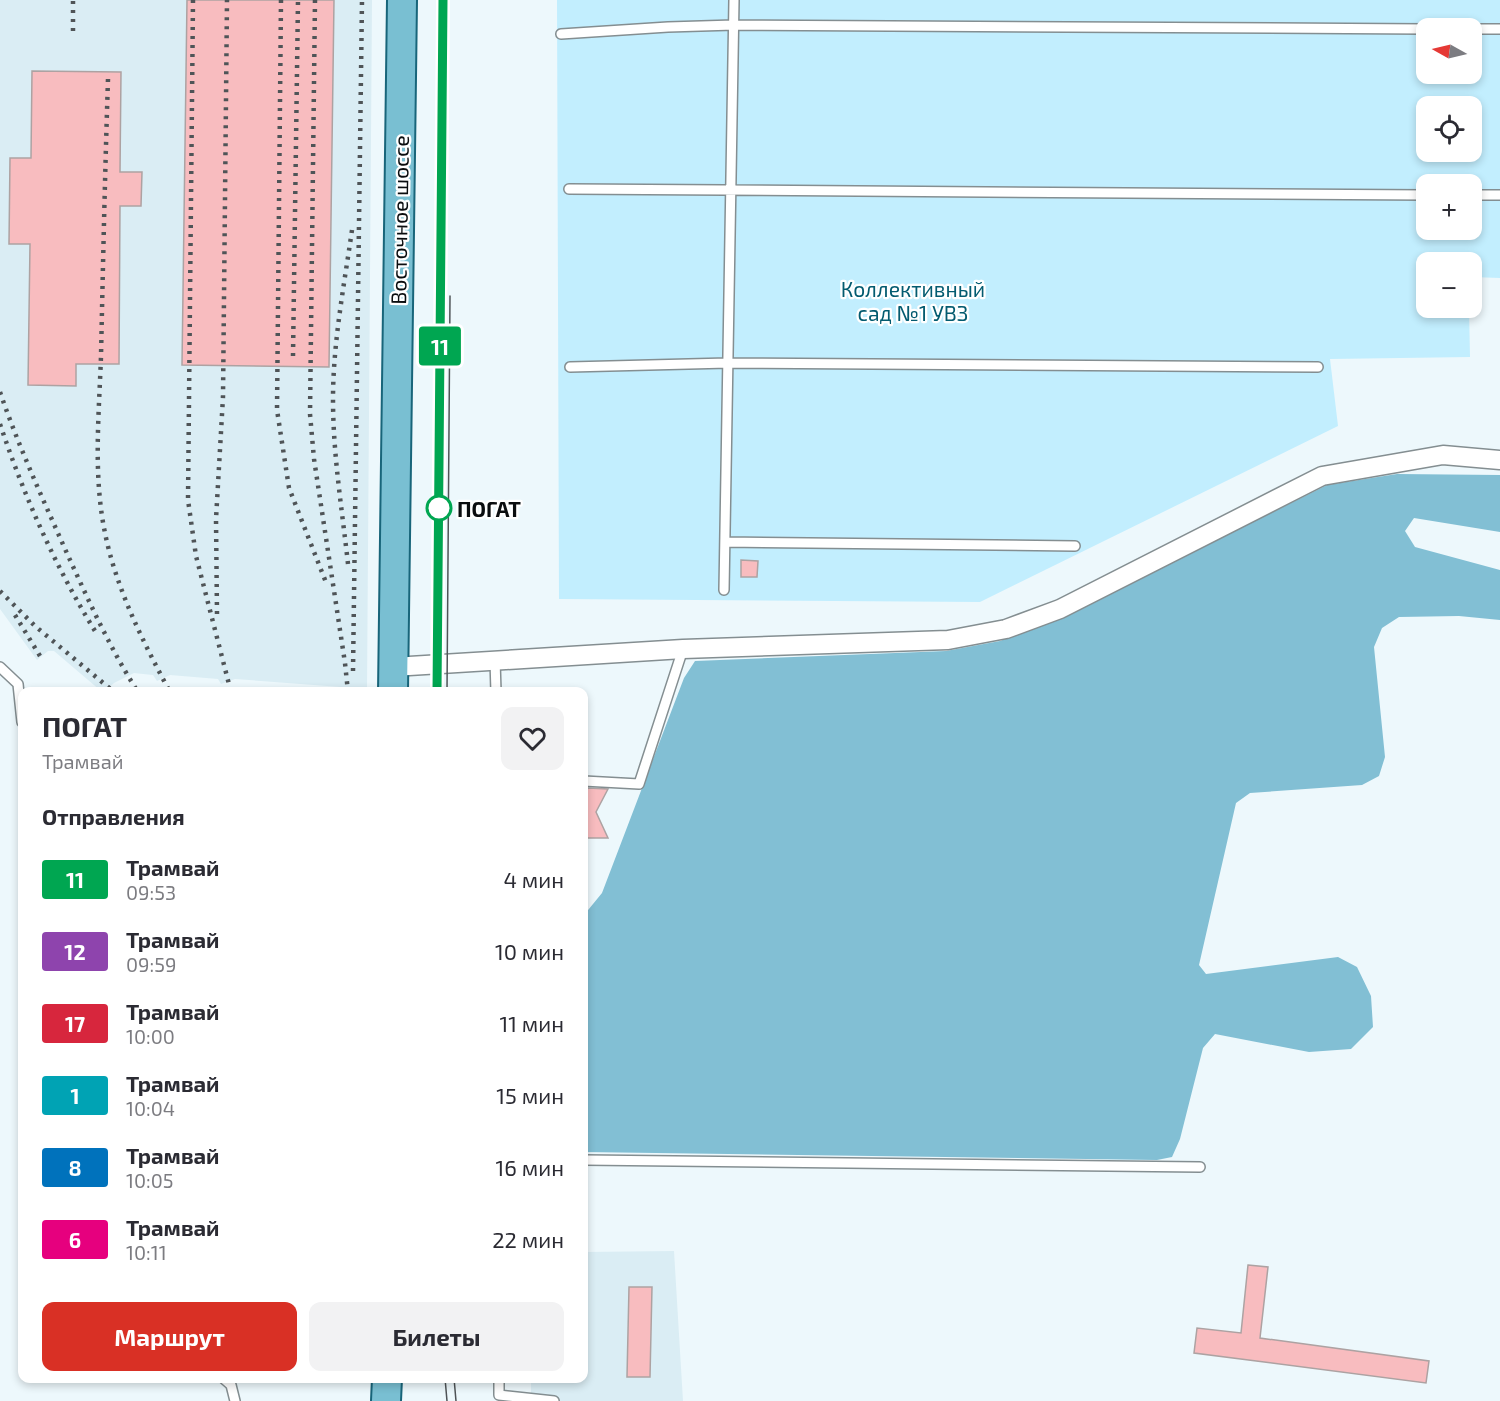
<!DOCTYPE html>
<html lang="ru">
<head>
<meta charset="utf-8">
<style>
  body { margin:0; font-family:"Exo 2",sans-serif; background:#f2f2f3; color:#2b2b33; height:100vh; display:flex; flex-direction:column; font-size:22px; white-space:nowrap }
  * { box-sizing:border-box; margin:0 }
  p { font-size:20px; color:#7c7c81 }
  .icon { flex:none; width:33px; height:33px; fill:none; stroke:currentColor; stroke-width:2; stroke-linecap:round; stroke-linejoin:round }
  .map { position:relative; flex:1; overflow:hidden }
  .panel { position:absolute; left:18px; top:687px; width:570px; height:696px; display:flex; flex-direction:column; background:#fff; border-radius:12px; box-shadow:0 3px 9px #0003 }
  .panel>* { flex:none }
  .badge { padding:0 12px; border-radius:4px; font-size:21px; line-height:39px }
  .needle { width:39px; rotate:278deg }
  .tools { position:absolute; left:1416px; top:18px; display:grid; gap:12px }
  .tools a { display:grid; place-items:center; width:66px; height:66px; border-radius:12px; background:#fff; box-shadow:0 3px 9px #0003; font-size:30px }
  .map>.badge { position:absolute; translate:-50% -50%; box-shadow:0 0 0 3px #fff }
  h2 { padding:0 24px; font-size:22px; line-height:54px }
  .round { display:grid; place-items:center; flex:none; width:63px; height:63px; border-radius:12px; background:#f2f2f3 }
  .headline { display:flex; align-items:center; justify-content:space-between; height:102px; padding:0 24px }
  h1 { font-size:28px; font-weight:700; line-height:45px }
  .cta { display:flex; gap:12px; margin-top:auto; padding:12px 24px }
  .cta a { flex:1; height:69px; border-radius:12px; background:#d93025; color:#fff; font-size:24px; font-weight:700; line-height:69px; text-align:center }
  .cta a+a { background:#f2f2f3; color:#2b2b33 }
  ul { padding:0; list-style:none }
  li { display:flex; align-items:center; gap:18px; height:72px; padding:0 24px }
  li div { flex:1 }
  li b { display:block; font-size:22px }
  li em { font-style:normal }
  li .badge { min-width:66px; font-weight:700; text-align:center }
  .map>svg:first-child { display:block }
</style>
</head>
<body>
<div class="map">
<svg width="1500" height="1401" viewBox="0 0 1500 1401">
  <rect width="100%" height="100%" fill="#edf8fc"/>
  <!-- built -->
  <path fill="#daedf4" d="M 0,0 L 372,0 L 367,689 L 235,679 L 221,684 L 218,679 L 170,675 L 157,681 L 153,675 L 134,673 L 114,683 L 105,691 L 101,691 L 54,651 L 48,651 L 37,660 L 0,609 Z
    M 674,1251 L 683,1401 L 531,1401 L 531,1379 L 584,1378 L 584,1252 Z"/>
  <!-- green -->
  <path fill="#c2eefe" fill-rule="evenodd" d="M 557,0 L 1500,0 L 1500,278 L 1472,277 L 1472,262 L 1426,262 L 1426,308 L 1469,308 L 1470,357 L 1330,359 L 1338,426 L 980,602 L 559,599 ZM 1426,28 L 1472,28 L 1472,74 L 1426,74 ZM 1426,106 L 1472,106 L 1472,152 L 1426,152 ZM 1426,184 L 1472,184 L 1472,230 L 1426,230 Z"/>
  <!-- forest -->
  <path fill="#82bfd4" d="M 1397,474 L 1500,475 L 1500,532 L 1414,518 L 1405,531 L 1415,547 L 1500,570 L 1500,620 L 1459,616 L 1399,617 L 1382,628 L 1374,647 L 1385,757 L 1379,776 L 1362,785 L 1250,793 L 1236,803 L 1199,965 L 1206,974 L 1338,957 L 1357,967 L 1371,996 L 1373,1027 L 1351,1049 L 1309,1052 L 1215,1034 L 1203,1048 L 1180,1139 L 1172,1157 L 1157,1160 L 584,1152 L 584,915 L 602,893 L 684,678 L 695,661 L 946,651 L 1000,641 L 1061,618 L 1327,485 Z"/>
  <!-- building -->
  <path fill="#f8bcbf" stroke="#ada2a2" stroke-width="1.5" d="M 187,0 L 334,0 L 329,367 L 182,365 Z
    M 32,71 L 121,72 L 120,172 L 142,172 L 141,206 L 120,206 L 119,364 L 76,364 L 76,386 L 28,385 L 30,244 L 9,244 L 10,158 L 31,158 Z
    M 741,560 L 758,561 L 757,577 L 741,577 Z
    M 584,788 L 587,790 L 588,788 L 608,789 L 596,812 L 608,838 L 587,838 L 585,834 L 584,836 Z
    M 1248,1265 L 1268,1267 L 1260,1338 L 1429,1361 L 1426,1383 L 1194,1353 L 1197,1328 L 1241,1333 Z
    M 629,1287 L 652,1287 L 650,1377 L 627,1377 Z"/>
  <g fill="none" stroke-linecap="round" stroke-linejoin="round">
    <defs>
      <path id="lane" d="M 1472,29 L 1500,29
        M 561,34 L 668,27 L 734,25 L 1426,29
        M 569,189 L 1426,195
        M 1472,195 L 1500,195
        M 570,367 L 728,363 L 1318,367
        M 725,542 L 1075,546
        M 724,590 L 734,0
        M 495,660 L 496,692
        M 0,667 L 18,684 L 22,722
        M 584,781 L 639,784 L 683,649
        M 584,1160 L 1200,1167
        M 223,1378 L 231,1385 L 235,1401
        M 499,1378 L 499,1395 L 554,1401"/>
      <path id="street" d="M 393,667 L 683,649 L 948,640 L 1006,629 L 1060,609 L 1322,476 L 1443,455 L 1500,460"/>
      <path id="primary" d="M 393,692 L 402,0
        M 386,1401 L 387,1378"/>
    </defs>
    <!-- lane casing -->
    <use href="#lane" stroke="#848e91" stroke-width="12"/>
    <!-- street casing -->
    <use href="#street" stroke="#848e91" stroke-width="21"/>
    <!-- primary casing -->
    <use href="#primary" stroke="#18657a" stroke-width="32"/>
    <!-- lane -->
    <use href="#lane" stroke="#fff" stroke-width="9"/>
    <!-- street -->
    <use href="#street" stroke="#fff" stroke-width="18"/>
    <!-- primary -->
    <use href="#primary" stroke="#79bfd2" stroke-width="28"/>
    <!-- tram -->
    <path stroke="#4f5457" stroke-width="1.5" d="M 437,692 L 443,0
      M 447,692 L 450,296
      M 445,1378 L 447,1401
      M 454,1378 L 456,1401"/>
    <!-- rail -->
    <path stroke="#4f5457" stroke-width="4.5" stroke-dasharray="3 6" stroke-linecap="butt" d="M 193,0 L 188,500 L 196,556 L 231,692
      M 281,0 L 277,410 L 289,488 L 327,585
      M 315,0 L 310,414 L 314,459 L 345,663 L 348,692
      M 73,31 L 73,0
      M 108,79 C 105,171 103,264 101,356 C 99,415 93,475 105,533 C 116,588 143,642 170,692
      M 293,356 L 298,0
      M 0,392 C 18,445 42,497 65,549 C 87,597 109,647 138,692
      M 0,424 C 24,496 55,566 95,631
      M 348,564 C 342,509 333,455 333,399 C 333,343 344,286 352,230
      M 0,591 L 35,626 L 114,692
      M 217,614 L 216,519 L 223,397 L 227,0
      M 15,615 L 40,656
      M 353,671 L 362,0"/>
  </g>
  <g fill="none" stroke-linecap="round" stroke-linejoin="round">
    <defs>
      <path id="line" d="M 437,692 L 443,0"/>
    </defs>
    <!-- line casing -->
    <use href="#line" stroke="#fff" stroke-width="14"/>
    <!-- line -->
    <use href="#line" stroke="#00a651" stroke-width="9"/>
  </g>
  <!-- markers -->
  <circle fill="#fff" stroke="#00a651" stroke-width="3" cx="439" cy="508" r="12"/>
  <g text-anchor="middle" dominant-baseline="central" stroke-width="4.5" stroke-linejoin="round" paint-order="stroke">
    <!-- street labels -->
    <g font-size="21" fill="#0a0d0f" stroke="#fff">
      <text transform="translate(399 220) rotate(-89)">Восточное шоссе</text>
    </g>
    <!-- park labels -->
    <g font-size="21" fill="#035b70" stroke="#fff">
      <text x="913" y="288">Коллективный<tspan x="913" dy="24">сад №1 УВЗ</tspan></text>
    </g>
    <!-- stop labels -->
    <g font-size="21" font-weight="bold" fill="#0a0d0f" stroke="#fff" text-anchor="start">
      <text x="457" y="508">ПОГАТ</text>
    </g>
  </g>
</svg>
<div class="tools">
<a><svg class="needle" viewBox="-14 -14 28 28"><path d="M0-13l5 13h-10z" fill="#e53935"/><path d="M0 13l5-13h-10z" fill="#7c7c81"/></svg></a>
<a><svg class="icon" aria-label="locate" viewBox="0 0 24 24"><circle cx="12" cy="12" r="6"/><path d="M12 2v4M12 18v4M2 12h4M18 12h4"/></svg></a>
<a>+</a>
<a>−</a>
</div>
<b class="badge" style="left:440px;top:346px;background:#00a651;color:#fff">11</b>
<section class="panel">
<div class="headline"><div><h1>ПОГАТ</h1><p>Трамвай</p></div><a class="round"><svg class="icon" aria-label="heart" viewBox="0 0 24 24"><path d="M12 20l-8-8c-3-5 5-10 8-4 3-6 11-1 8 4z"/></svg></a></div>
<h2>Отправления</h2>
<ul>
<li><span class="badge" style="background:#00a651;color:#fff">11</span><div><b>Трамвай</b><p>09:53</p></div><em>4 мин</em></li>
<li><span class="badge" style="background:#8e44ad;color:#fff">12</span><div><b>Трамвай</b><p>09:59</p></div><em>10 мин</em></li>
<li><span class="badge" style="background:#d7263d;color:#fff">17</span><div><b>Трамвай</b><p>10:00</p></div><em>11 мин</em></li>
<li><span class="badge" style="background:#00a3b4;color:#fff">1</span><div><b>Трамвай</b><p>10:04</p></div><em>15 мин</em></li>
<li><span class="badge" style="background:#0072bc;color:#fff">8</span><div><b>Трамвай</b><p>10:05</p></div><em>16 мин</em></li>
<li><span class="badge" style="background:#e6007e;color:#fff">6</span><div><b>Трамвай</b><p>10:11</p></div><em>22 мин</em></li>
</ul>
<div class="cta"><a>Маршрут</a><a>Билеты</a></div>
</section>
</div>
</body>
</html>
